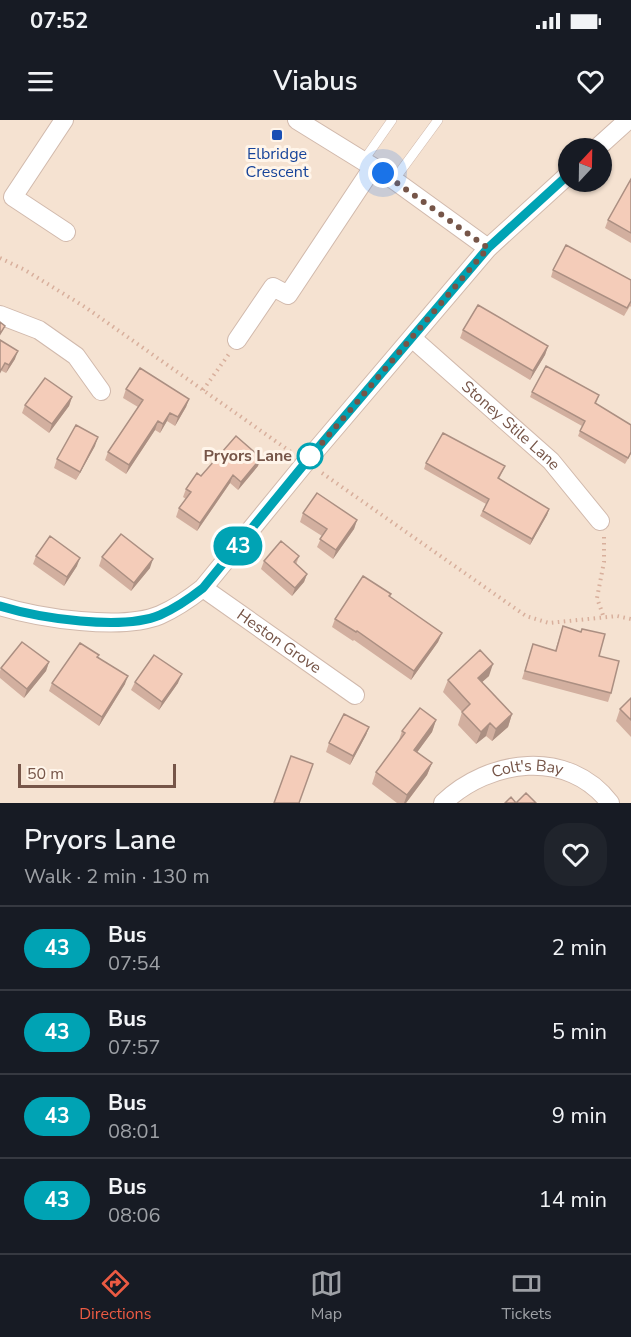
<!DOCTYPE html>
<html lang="en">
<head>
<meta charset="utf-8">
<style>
  body { margin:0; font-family:"Nunito Sans",sans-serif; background:#20242c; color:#f1f3f6; height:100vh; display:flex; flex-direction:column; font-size:22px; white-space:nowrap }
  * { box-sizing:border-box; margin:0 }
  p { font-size:20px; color:#9ea1a6 }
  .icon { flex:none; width:33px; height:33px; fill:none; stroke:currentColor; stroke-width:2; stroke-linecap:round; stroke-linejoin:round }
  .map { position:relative; height:683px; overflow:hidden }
  .side { display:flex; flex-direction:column; background:#171b24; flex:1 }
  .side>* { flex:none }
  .badge { padding:0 12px; border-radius:20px; font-size:21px; line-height:39px }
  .needle { width:39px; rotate:22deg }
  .controls { position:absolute; left:558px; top:18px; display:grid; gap:12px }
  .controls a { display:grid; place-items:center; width:54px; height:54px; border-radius:50%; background:#171b24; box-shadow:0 2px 4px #0004; font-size:30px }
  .scale { position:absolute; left:18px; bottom:15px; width:158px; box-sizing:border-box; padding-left:6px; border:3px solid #765548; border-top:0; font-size:16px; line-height:21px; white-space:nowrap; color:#765548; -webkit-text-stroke:4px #fff5ea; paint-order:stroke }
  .you { position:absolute; width:30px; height:30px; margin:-15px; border:4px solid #fff; border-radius:50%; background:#1a73e8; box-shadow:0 0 0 9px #1a73e833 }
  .map>.badge { position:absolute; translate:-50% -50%; box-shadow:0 0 0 3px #fff }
  .round { display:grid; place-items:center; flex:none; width:63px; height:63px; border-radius:24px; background:#20242c }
  .head { display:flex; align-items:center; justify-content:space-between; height:102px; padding:0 24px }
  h1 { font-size:28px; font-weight:600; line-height:45px }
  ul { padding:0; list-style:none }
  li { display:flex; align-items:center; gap:18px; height:84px; padding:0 24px; border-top:2px solid #363941 }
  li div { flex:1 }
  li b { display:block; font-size:22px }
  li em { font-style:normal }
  li .badge { min-width:66px; font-weight:700; text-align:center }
  .status { display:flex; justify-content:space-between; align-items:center; height:42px; padding:0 30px; background:#171b24; direction:ltr }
  .status svg { height:16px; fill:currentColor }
  header { display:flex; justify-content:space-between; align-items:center; height:78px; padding:0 24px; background:#171b24; font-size:27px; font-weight:600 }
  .tabs { display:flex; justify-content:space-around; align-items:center; height:84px; border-top:2px solid #363941; background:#171b24; font-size:16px; color:#9ea1a6 }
  .tabs a { display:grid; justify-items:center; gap:3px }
  .tabs .current { color:#ec5b43 }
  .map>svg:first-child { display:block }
</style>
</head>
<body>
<div class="status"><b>07:52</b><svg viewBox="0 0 49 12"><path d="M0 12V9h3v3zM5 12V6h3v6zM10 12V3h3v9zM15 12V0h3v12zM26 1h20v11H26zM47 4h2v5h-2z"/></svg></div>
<header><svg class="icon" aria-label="menu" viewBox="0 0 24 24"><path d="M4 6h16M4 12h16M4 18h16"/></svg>Viabus<svg class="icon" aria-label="heart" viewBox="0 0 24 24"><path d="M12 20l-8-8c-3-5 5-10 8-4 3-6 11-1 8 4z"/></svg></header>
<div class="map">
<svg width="631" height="683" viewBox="0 0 631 683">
  <rect width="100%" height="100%" fill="#fdf1e3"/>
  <!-- residential -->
  <path fill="#f5e2d1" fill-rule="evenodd" d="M 0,0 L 631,0 L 631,683 L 0,683 ZM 568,28 L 602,28 L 602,62 L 568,62 Z"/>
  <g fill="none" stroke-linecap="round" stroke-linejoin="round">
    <defs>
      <path id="lane" d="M 364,40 L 392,0
        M 394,60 L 438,0"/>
      <g id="street">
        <path d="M 64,0 L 13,77 L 66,112"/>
        <path d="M 297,0 L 394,60 L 488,128"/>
        <path d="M 597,28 L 628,0"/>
        <path d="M 0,195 L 39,210 L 76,236 L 101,271"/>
        <path id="s1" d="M 412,218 L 551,341 L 600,401"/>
        <path d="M 237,220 L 273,167 L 288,175 L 373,47"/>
        <path id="s2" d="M 203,468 L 355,575"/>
        <path d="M 0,486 C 39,498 122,511 160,495 C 176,488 189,479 203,468 L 306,342 L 488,128 L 568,55"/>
        <path id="s3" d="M 443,683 C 489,639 568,628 610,683"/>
      </g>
    </defs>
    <!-- lane casing -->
    <use href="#lane" stroke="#d1b9ac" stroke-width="10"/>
    <!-- street casing -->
    <use href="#street" stroke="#d1b9ac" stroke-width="20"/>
    <!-- path -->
    <path stroke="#d8af9c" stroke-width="4" stroke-dasharray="1.5 4.5" stroke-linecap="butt" d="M 0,138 L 25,150 L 85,187 L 291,332
      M 203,270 L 229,234
      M 322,353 L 526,496 L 549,503 L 617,496 L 631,499
      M 604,417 L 604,442 L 597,478 L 604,498"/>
    <!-- lane -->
    <use href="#lane" stroke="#fff" stroke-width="9"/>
    <!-- street -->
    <use href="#street" stroke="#fff" stroke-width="18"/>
  </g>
  <!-- wall -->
  <path fill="#d2af9f" d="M 631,59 L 631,123 L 605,108 L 608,100 Z
    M 553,150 L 631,160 L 631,187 L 630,186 L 624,196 L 551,157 Z
    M 463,210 L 548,226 L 545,235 L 530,260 L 460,218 Z
    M 0,220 L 15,239 L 6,253 L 2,251 Z
    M 126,269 L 189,279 L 186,287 L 175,306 L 167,301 L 160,313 L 155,310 L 126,354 L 105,340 L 108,332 L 138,287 L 123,278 Z
    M 532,272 L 599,275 L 596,284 L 631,305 L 631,334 L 625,344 L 578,316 L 582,306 L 530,277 Z
    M 72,277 L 69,286 L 49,313 L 22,293 L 25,285 Z
    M 95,326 L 76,360 L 54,348 L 57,339 Z
    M 426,343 L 505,346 L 499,359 L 549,389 L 547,395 L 530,425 L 480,396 L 486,384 L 424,349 Z
    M 258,346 L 238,370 L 230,363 L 197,411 L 176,397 L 179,388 L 186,379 L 183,377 L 186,369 L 201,356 Z
    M 303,393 L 357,400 L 354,409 L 333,439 L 317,427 L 322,416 L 300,402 Z
    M 36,436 L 77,446 L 64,466 L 33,444 Z
    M 299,436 L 296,445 L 307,454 L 304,462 L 292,476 L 261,449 L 264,441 Z
    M 102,437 L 150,448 L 131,471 L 99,446 Z
    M 391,474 L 390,477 L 442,513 L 438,522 L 411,560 L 354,520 L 353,521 L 332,507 L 335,499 Z
    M 563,506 L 599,536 L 611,573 L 608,582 L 522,559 L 533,524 L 555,531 Z
    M 98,537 L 125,564 L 99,606 L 49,571 L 52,563 Z
    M 49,542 L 46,551 L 24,578 L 0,558 L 0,551 L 1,548 Z
    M 489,556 L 482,562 L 512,594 L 508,607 L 492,621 L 486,616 L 476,624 L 458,605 L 462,592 L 443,572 L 448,560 Z
    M 135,562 L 178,563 L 159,590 L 131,570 Z
    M 631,578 L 631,617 L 616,601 L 620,589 Z
    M 436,600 L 432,612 L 417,632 L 432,643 L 427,655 L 406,683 L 397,683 L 372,664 L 376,652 L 398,623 L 402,611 Z
    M 369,607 L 366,615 L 350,645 L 326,632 L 329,623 Z"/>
  <!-- shaded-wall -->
  <path fill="#ab8f82" d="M 548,226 L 545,235 L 530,260 L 533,251 Z
    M 18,231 L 15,239 L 6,253 L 9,245 Z
    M 72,277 L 69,286 L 49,313 L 52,304 Z
    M 189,279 L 186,287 L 175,306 L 178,297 Z
    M 170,293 L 167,301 L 160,313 L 163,304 Z
    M 158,301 L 155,310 L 126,354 L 129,345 Z
    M 98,317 L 95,326 L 76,360 L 80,352 Z
    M 261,338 L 258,346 L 238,370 L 241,362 Z
    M 233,355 L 230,363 L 197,411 L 200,403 Z
    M 549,389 L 547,395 L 530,425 L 532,419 Z
    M 357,400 L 354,409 L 333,439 L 336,430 Z
    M 80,438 L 77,446 L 64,466 L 67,457 Z
    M 153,439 L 150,448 L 131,471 L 134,463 Z
    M 307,454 L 304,462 L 292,476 L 295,468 Z
    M 442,513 L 438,522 L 411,560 L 414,551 Z
    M 49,542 L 46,551 L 24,578 L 27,569 Z
    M 493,544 L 489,556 L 473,570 L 478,558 Z
    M 182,554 L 178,563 L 159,590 L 162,582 Z
    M 128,556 L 125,564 L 99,606 L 102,597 Z
    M 512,594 L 508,607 L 492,621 L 496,609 Z
    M 436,600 L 432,612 L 410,642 L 414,630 Z
    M 490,603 L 486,616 L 476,624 L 481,612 Z
    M 369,607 L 366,615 L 350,645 L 353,636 Z
    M 432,643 L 427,655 L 406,683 L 404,683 L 407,675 Z"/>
  <!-- building -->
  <path fill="#f4ccb9" stroke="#ab8f82" stroke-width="1.5" d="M 631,59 L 631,113 L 608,100 Z
    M 566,125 L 631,160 L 631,181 L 627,188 L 553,150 Z
    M 478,185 L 548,226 L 533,251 L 463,210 Z
    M 0,202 L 5,206 L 0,214 Z
    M 0,220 L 18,231 L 9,245 L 5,243 L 0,252 Z
    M 546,246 L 599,275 L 595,283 L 631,305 L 631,332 L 628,338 L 580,311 L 585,301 L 532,272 Z
    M 140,248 L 189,279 L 178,297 L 170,293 L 163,304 L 158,301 L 129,345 L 108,332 L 143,280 L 126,269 Z
    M 45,258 L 72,277 L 52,304 L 25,285 Z
    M 76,305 L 98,317 L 80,352 L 57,339 Z
    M 443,313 L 505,346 L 498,358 L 549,389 L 532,419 L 483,391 L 489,379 L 426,343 Z
    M 236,316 L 261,338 L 241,362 L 233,355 L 200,403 L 179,388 L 191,372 L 186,369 L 197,353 L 201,356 Z
    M 317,373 L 357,400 L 336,430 L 320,419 L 327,409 L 303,393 Z
    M 121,414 L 153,439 L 134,463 L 102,437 Z
    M 50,416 L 80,438 L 67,457 L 36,436 Z
    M 281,421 L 299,436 L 294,442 L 307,454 L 295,468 L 264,441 Z
    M 363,456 L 391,474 L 389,476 L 442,513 L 414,551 L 357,511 L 356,512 L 335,499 Z
    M 563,506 L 581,512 L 582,509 L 605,514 L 599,536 L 619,541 L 611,573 L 525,551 L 533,524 L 556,531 Z
    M 22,522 L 49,542 L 27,569 L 1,548 Z
    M 80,523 L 99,535 L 97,537 L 128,556 L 102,597 L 52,563 Z
    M 480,530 L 493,544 L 478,558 L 512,594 L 496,609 L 490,603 L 481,612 L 462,592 L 470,584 L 448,560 Z
    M 154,535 L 182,554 L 162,582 L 135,562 Z
    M 631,578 L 631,600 L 620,589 Z
    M 420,588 L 436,600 L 414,630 L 432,643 L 407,675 L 376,652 L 405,613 L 402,611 Z
    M 344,594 L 369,607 L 353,636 L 329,623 Z
    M 291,636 L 313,644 L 299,683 L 274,683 Z
    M 526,673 L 536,683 L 505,683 L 511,677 L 516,683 Z"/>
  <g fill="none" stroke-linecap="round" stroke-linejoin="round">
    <defs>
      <path id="line" d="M 0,486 C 39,498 122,511 160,495 C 176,488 189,479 203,468 L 306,342 L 488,128 L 568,55"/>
    </defs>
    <!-- line casing -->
    <use href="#line" stroke="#fff" stroke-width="14"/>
    <!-- line -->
    <use href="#line" stroke="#00a3b4" stroke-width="9"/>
    <!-- walk -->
    <path stroke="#765548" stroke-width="6" stroke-dasharray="0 10.8" d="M 310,336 L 306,342 L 488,128 L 383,53"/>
  </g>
  <!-- markers -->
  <rect fill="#1a4fb4" stroke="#fff5ea" stroke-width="2" x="271" y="9" width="12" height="12" rx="3"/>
  <circle fill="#fff" stroke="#00a3b4" stroke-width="3" cx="310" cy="336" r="12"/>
  <g text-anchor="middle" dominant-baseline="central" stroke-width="6" stroke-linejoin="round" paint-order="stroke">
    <!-- transit labels -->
    <g font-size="16" fill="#164399" stroke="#fff5ea">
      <text x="277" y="34">Elbridge<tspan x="277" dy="18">Crescent</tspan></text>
    </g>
    <!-- street labels -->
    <g font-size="16" fill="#765548" stroke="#fff5ea">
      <text stroke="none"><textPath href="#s1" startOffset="132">Stoney Stile Lane</textPath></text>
      <text stroke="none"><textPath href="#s2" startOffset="93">Heston Grove</textPath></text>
      <text stroke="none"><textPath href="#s3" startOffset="94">Colt's Bay</textPath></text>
    </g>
    <!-- stop labels -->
    <g font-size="16" font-weight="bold" fill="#765548" stroke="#fff5ea" text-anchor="end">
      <text x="292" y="336">Pryors Lane</text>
    </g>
  </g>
</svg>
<div class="controls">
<a><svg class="needle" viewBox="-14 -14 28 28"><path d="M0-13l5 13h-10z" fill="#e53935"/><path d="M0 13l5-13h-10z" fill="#9ea1a6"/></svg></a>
</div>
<div class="scale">50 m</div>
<div class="you" style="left:383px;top:53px"></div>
<b class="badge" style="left:238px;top:426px;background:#00a3b4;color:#fff">43</b>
</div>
<section class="side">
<div class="head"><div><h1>Pryors Lane</h1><p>Walk · 2 min · 130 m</p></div><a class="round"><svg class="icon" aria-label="heart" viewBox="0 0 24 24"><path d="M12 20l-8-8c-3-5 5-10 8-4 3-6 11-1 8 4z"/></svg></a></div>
<ul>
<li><span class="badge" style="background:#00a3b4;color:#fff">43</span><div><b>Bus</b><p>07:54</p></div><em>2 min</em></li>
<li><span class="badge" style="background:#00a3b4;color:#fff">43</span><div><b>Bus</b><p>07:57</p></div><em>5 min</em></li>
<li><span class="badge" style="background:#00a3b4;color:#fff">43</span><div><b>Bus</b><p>08:01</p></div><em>9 min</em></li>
<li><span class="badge" style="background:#00a3b4;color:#fff">43</span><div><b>Bus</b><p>08:06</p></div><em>14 min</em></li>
</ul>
</section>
<nav class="tabs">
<a class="current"><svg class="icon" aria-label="directions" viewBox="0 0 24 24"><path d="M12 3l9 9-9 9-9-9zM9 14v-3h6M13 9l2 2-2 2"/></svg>Directions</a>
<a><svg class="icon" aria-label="map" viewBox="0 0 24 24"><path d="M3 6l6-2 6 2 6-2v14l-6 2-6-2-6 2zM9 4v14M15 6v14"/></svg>Map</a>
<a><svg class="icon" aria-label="tickets" viewBox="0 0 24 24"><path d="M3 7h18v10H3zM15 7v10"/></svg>Tickets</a>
</nav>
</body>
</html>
